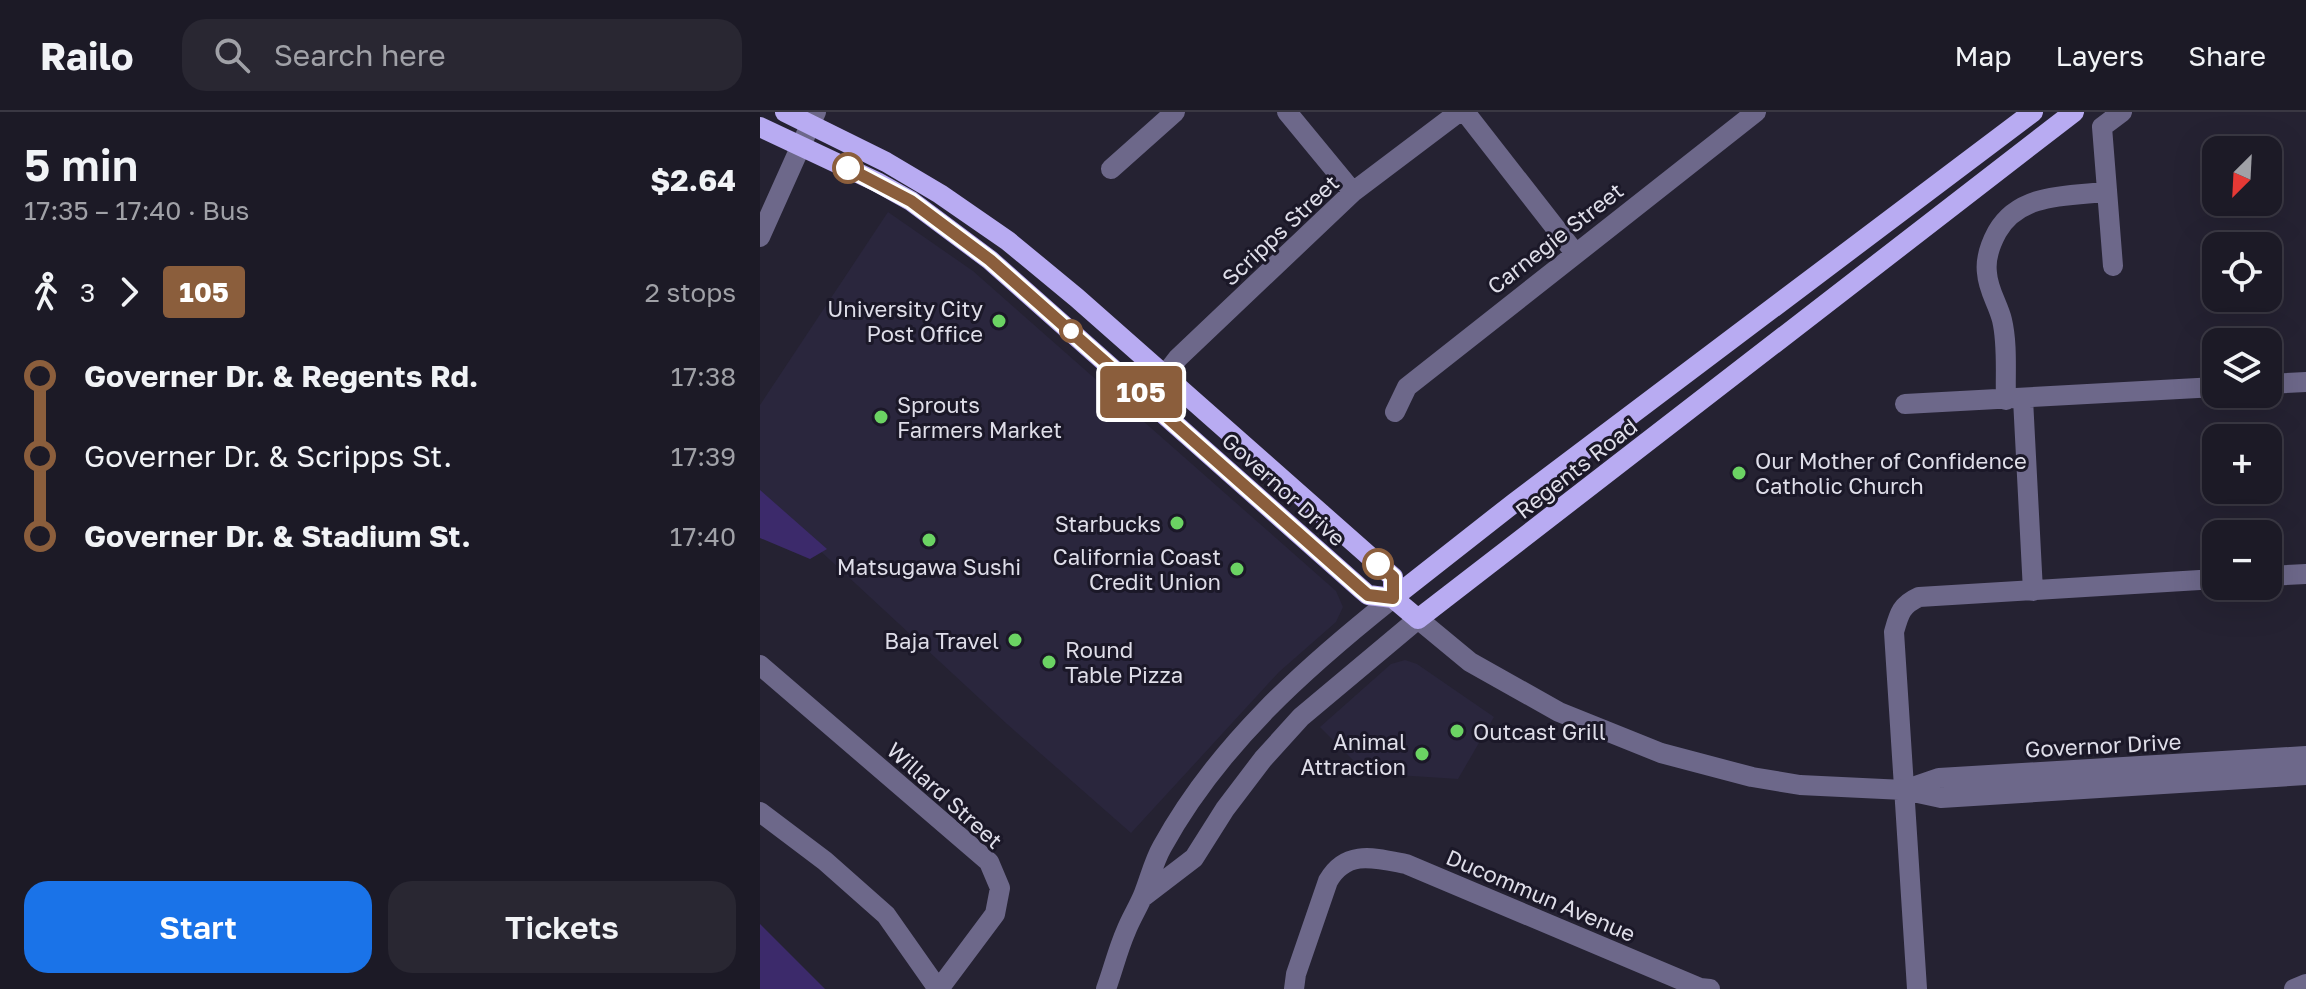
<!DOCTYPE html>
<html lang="en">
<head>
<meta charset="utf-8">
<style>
  body { margin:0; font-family:"Golos Text",sans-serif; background:#292732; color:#f1f3f6; height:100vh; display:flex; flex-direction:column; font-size:30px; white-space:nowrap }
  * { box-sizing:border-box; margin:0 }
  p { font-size:26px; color:#a0a1a7 }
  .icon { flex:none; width:44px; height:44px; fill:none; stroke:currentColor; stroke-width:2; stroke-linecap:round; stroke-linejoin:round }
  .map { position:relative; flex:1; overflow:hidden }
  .sheet { display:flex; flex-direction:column; background:#1c1a26; width:760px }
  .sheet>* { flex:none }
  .badge { padding:0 16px; border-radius:6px; font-size:28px; line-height:52px }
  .needle { width:52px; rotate:204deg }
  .tools { position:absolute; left:1442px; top:24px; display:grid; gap:16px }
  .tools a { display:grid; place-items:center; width:80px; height:80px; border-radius:16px; background:#1c1a26; box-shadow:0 8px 32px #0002,0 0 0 2px #3a3843; font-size:40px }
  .map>.badge { position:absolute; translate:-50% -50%; box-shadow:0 0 0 4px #fff }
  .legs { display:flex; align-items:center; gap:12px; height:88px; padding:0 24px; font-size:26px }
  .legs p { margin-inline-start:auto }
  .head { display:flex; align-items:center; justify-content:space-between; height:136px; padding:0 24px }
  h1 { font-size:44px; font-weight:600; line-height:60px }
  .action { display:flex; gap:16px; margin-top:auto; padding:16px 24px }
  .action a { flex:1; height:92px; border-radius:24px; background:#1a73e8; color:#fff; font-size:32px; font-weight:600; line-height:92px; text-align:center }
  .action a+a { background:#292732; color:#f1f3f6 }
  ul { padding:0 24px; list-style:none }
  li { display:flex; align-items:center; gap:28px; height:80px; font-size:30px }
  li i { display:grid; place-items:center; width:12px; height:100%; margin:0 10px; background:currentColor }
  li i::after { content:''; width:20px; height:20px; margin:-10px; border:6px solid; border-radius:50%; background:#1c1a26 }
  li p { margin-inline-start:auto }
  li:first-child i { background:linear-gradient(#0000 50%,currentColor 0) }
  li:last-child i { background:linear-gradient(currentColor 50%,#0000 0) }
  header { display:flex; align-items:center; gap:48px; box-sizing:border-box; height:112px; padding:0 40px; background:#1c1a26; border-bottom:2px solid #3a3843 }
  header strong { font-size:38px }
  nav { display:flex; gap:44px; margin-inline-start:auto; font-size:28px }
  .search { width:560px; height:72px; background:#292732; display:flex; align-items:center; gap:20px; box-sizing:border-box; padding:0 28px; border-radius:24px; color:#a0a1a7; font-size:30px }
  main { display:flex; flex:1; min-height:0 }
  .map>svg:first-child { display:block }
</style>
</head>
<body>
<header>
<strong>Railo</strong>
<div class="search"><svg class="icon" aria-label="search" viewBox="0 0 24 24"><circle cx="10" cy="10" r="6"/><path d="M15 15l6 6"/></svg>Search here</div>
<nav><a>Map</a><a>Layers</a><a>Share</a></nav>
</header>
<main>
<section class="sheet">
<div class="head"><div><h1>5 min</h1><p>17:35 – 17:40 · Bus</p></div><b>$2.64</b></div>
<div class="legs"><svg class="icon" aria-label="walk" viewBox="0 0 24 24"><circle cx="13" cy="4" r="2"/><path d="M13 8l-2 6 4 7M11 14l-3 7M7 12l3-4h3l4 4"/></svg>3<svg class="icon" aria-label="forward" viewBox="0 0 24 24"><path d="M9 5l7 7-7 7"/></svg><b class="badge" style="background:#8b5e3c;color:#fff">105</b><p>2 stops</p></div>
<ul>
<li><i style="color:#8b5e3c"></i><b>Governer Dr. &amp; Regents Rd.</b><p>17:38</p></li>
<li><i style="color:#8b5e3c"></i><span>Governer Dr. &amp; Scripps St.</span><p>17:39</p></li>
<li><i style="color:#8b5e3c"></i><b>Governer Dr. &amp; Stadium St.</b><p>17:40</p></li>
</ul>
<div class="action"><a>Start</a><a>Tickets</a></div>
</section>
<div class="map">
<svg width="1546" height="877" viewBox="0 0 1546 877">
  <rect width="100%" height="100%" fill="#252232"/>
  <!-- built -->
  <path fill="#2a263d" d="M 128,100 L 213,159 L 576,479 L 583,495 L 576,510 L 519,560 L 371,721 L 247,612 L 0,383 L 0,293 Z
    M 645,548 L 657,552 L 734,605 L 698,667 L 606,661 L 560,615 L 631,552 Z"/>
  <!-- green -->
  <path fill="#3c2a6b" d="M 0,378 L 67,437 L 50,447 L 0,426 Z
    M 0,812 L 65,877 L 0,877 Z"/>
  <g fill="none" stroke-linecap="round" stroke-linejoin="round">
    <!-- minor -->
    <path stroke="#6d688a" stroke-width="20" d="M 527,0 L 593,80
      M 705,0 L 815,141
      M 351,57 L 415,0
      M 0,125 L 56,0
      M 1353,154 L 1342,15 L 1362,0
      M 1508,272 L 1546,270
      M 387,286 L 418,246 L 593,80 L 699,0
      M 1263,287 L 1273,479
      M 1246,288 C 1245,263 1248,233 1242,208 C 1238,192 1228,178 1227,161 C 1225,146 1230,133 1237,120 C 1259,81 1307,84 1346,80
      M 1145,292 L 1456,275
      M 635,300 L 647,275 L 996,0
      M 1508,464 L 1546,462
      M 0,553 L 229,750 L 240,776 L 235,802 L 179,877
      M 1144,678 L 1179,666 L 1546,644
      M 0,700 L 65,749 L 126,803 L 178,877
      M 383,785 L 434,746 L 465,697 L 503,647 L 541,605 L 658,507 L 710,550 L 799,600 L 901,641 L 992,665 L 1040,673 L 1144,678 L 1181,686 L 1546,663
      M 346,877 C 353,858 358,837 366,819 C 371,806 379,794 384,781 C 390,766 394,749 402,735 C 458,633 544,557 633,486
      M 534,877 L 536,862 L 568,769 C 586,737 615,746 646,752 L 940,876 L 950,877
      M 1157,877 L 1134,520 C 1139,502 1141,493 1159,485 L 1456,467
      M 1534,877 L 1546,872"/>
    <!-- major -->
    <path stroke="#b8abf2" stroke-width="20" d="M 25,0 L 126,50 L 180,82 L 248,129 L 317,186 L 633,465 L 633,486
      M 0,15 L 117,70 L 151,89 L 230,148 L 601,477 L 608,483 L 633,486 L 658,507 L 1314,0
      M 633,486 L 754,391 L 1273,0"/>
  </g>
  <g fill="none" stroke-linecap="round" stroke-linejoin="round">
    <defs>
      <path id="line-1" d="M 88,56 L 151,89 L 230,148 L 601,477 L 608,483 L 633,486 L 633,465 L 618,452"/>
    </defs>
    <!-- line-1 casing -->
    <use href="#line-1" stroke="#fff" stroke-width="18"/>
    <!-- line-1 -->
    <use href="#line-1" stroke="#8b5e3c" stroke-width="12"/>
  </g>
  <!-- markers -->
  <g fill="#fff" stroke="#8b5e3c" stroke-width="4">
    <circle cx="88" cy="56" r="14"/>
    <circle cx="311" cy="219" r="10"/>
    <circle cx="618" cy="452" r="14"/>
  </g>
  <g fill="#6bd363" stroke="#1b1828" stroke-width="3">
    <circle cx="239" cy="209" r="8"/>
    <circle cx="121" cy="305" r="8"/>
    <circle cx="979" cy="361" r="8"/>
    <circle cx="417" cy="411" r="8"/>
    <circle cx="169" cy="428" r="8"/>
    <circle cx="477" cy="457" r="8"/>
    <circle cx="255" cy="528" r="8"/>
    <circle cx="289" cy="550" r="8"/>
    <circle cx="697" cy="619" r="8"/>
    <circle cx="662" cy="642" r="8"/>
  </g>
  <g text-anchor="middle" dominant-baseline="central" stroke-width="6" stroke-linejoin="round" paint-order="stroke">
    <!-- street labels -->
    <g font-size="22" fill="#dfdee9" stroke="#1b1828">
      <text transform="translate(520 118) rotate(-43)">Scripps Street</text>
      <text transform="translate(795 126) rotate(-38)">Carnegie Street</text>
      <text transform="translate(816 356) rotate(-38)">Regents Road</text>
      <text transform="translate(524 377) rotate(42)">Governor Drive</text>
      <text transform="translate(1343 633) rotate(-3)">Governor Drive</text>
      <text transform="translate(185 683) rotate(42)">Willard Street</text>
      <text transform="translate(781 783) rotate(23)">Ducommun Avenue</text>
    </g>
    <!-- poi labels -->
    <g font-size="22" fill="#dfdee9" stroke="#1b1828" text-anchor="end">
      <text x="223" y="196">University City<tspan x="223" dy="25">Post Office</tspan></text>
      <text x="137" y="292" text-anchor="start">Sprouts<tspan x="137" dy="25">Farmers Market</tspan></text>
      <text x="995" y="348" text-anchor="start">Our Mother of Confidence<tspan x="995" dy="25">Catholic Church</tspan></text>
      <text x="401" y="411">Starbucks</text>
      <text x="461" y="444">California Coast<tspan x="461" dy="25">Credit Union</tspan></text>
      <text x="169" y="454" text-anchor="middle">Matsugawa Sushi</text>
      <text x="239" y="528">Baja Travel</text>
      <text x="305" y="537" text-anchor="start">Round<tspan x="305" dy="25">Table Pizza</tspan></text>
      <text x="713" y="619" text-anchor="start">Outcast Grill</text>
      <text x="646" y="629">Animal<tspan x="646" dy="25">Attraction</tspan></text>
    </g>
  </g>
</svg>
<div class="tools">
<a><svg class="needle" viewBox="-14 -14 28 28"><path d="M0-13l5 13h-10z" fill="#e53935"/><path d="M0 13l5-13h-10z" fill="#a0a1a7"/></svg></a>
<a><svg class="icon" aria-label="locate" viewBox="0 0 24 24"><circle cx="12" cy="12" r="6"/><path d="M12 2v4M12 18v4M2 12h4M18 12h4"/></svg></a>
<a><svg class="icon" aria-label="layers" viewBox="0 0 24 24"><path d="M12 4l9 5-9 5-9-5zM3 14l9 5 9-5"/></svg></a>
<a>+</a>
<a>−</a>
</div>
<b class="badge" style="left:381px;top:280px;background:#8b5e3c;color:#fff">105</b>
</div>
</main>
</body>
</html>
